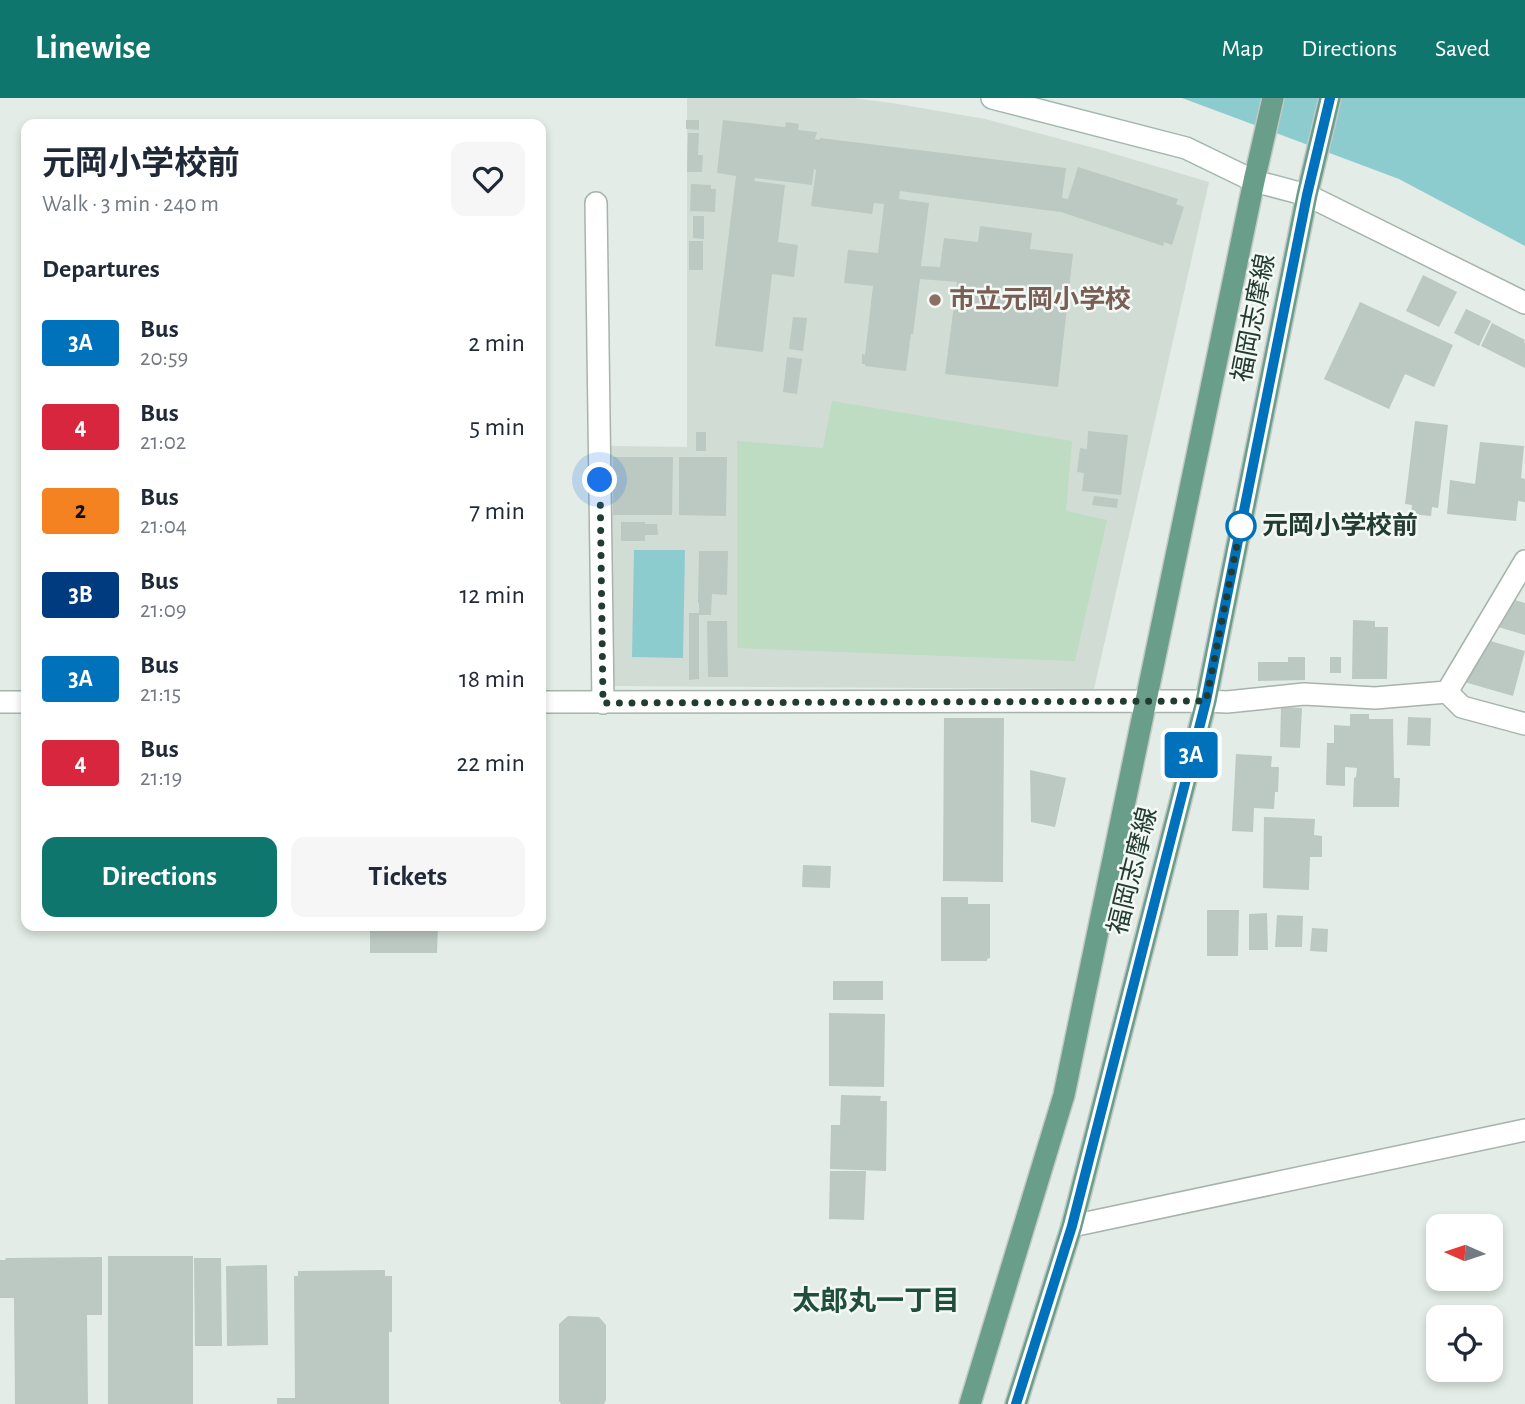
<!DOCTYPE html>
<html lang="en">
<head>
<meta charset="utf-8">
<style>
  body { margin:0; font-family:"Alegreya Sans","Noto Sans JP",sans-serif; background:#f6f6f7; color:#1f2937; height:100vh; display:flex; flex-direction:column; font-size:26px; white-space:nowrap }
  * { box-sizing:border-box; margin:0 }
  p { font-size:23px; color:#747a83 }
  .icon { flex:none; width:38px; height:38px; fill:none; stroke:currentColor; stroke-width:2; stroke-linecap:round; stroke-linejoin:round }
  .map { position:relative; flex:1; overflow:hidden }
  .sheet { position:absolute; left:21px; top:21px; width:525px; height:812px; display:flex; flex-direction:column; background:#fff; border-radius:14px; box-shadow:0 4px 10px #0003 }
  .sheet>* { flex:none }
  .badge { padding:0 14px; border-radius:5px; font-size:24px; line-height:46px }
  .needle { width:46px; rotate:273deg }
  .controls { position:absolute; left:1426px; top:1116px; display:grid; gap:14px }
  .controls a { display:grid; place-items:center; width:77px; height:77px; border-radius:14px; background:#fff; box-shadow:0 4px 10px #0003; font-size:35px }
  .you { position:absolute; width:35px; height:35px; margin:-18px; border:5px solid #fff; border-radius:50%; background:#1a73e8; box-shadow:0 0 0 10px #1a73e833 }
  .map>.badge { position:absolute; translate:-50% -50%; box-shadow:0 0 0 4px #fff }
  h2 { padding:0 21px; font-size:26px; line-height:63px }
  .round { display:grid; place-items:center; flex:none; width:74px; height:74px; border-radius:14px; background:#f6f6f7 }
  .summary { display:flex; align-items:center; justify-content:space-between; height:119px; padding:0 21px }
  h1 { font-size:33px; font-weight:700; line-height:52px }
  .button { display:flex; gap:14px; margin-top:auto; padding:14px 21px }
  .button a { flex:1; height:80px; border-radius:14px; background:#0f766e; color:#fff; font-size:28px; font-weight:700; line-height:80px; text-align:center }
  .button a+a { background:#f6f6f7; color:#1f2937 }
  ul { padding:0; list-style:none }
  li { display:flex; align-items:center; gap:21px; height:84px; padding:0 21px }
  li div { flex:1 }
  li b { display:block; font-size:26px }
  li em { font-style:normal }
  li .badge { min-width:77px; font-weight:700; text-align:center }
  header { display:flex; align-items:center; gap:42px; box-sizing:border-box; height:98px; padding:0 35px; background:#0f766e; color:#fff }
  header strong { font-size:33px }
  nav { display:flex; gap:38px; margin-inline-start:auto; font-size:24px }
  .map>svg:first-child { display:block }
</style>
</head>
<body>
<header>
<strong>Linewise</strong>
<nav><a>Map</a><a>Directions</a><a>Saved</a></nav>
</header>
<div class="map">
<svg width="1525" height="1306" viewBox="0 0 1525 1306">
  <rect width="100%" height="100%" fill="#e3ece6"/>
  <!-- built -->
  <path fill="#d1dcd5" d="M 687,0 L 853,0 L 898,6 L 985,21 L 1098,51 L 1209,84 L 1094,591 L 609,588 L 608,348 L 687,349 Z"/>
  <!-- green -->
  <path fill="#bddcc1" d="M 832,303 L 1072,343 L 1066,413 L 1107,422 L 1075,563 L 737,550 L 737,343 L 823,350 Z"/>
  <!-- water -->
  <path fill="#8dccce" d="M 1182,0 L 1525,0 L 1525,148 L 1399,81 Z
    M 634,452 L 685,452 L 683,560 L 632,559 Z"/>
  <!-- building -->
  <path fill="#bbc9c2" d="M 686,22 L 699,22 L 699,32 L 686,31 Z
    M 723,22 L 785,29 L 786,24 L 799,26 L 798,32 L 817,34 L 815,41 L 819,42 L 820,40 L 1066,70 L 1062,100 L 1068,101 L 1078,69 L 1178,101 L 1176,106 L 1184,109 L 1172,147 L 1164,144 L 1163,148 L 1061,114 L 900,93 L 899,101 L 929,105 L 921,168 L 940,169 L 944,140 L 978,144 L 980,128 L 1032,135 L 1030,151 L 1073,156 L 1058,289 L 945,276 L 957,184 L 920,181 L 913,236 L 911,236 L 906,273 L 865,268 L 865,266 L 862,266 L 862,256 L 865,257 L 873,188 L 844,185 L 848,152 L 878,155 L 884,106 L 874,105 L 872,116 L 811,108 L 816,72 L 814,71 L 812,87 L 755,80 L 754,83 L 785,87 L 778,144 L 798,147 L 794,179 L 772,176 L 763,254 L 715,248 L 736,78 L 717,75 Z
    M 688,35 L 699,35 L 698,57 L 703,57 L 702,74 L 687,74 Z
    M 691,86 L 711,87 L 711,91 L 716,91 L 715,114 L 690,113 Z
    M 693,118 L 704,118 L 704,141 L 693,140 Z
    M 689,143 L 703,143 L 703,172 L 689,172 Z
    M 1423,177 L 1457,194 L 1439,229 L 1406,213 Z
    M 1360,204 L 1453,247 L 1434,289 L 1405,276 L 1389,311 L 1324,281 Z
    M 1466,211 L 1491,223 L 1479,248 L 1454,235 Z
    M 793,219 L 807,220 L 803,253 L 789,251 Z
    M 1492,225 L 1525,242 L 1524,244 L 1525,245 L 1525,270 L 1481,248 Z
    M 787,259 L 802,261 L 797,296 L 783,294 Z
    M 1415,323 L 1448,327 L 1438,410 L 1432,409 L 1431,418 L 1411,416 L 1412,407 L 1405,406 Z
    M 1088,333 L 1128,337 L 1121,397 L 1082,393 L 1084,375 L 1077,374 L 1080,350 L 1087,351 Z
    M 696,334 L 706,334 L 706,353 L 696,353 Z
    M 1480,344 L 1524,348 L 1521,380 L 1525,381 L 1525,404 L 1518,403 L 1516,423 L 1447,416 L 1450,382 L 1475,386 Z
    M 613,359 L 673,359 L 672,417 L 613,417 Z
    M 679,359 L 727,359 L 726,418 L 679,417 Z
    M 1094,398 L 1118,401 L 1117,410 L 1092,407 Z
    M 621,424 L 645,424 L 645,426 L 657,426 L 658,437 L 645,437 L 645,443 L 621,443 Z
    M 699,453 L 728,453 L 727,497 L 712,496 L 711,517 L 699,517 L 699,581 L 689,582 L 689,515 L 699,515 L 699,505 L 698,505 Z
    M 1511,501 L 1525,505 L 1525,537 L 1495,528 Z
    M 1353,522 L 1375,523 L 1375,529 L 1388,529 L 1387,581 L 1352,581 Z
    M 707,523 L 727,523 L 728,579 L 708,579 Z
    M 1480,540 L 1525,553 L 1513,598 L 1461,583 Z
    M 1288,559 L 1305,559 L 1305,582 L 1258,583 L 1258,564 L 1288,564 Z
    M 1330,559 L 1341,559 L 1341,575 L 1330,575 Z
    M 1281,609 L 1302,610 L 1300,650 L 1280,649 Z
    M 1350,616 L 1369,616 L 1369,621 L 1393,621 L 1394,680 L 1400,680 L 1399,709 L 1353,709 L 1354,680 L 1356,679 L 1357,670 L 1345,669 L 1345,688 L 1326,687 L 1327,645 L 1334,645 L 1334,627 L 1350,628 Z
    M 1408,619 L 1431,620 L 1430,648 L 1407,647 Z
    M 944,620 L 1004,620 L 1003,784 L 943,783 Z
    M 1236,656 L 1272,658 L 1271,669 L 1279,669 L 1278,694 L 1275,694 L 1274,711 L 1254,710 L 1253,734 L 1232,733 Z
    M 1030,672 L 1066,680 L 1055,729 L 1031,724 Z
    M 1264,719 L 1315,721 L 1314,737 L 1322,738 L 1322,759 L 1310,759 L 1309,792 L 1263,790 Z
    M 803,767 L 831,768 L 830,790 L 802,789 Z
    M 941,799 L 968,799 L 968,806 L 990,806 L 990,860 L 987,861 L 987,863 L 941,863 Z
    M 1207,812 L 1239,812 L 1238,858 L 1207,858 Z
    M 1267,815 L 1268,852 L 1249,852 L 1249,816 Z
    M 1277,817 L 1303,818 L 1302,849 L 1275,849 Z
    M 370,828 L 438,828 L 437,855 L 370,855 Z
    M 1312,830 L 1328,831 L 1327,854 L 1310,853 Z
    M 833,883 L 883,883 L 883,902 L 833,902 Z
    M 829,915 L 885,916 L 884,989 L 829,988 Z
    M 841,997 L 881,998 L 880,1003 L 887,1003 L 886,1073 L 830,1071 L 831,1027 L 840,1027 Z
    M 830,1073 L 866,1073 L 864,1122 L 829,1121 Z
    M 108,1158 L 193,1158 L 193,1306 L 108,1306 Z
    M 102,1159 L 102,1217 L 87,1217 L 88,1306 L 15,1306 L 14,1200 L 0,1200 L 0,1162 L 5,1162 L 6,1160 Z
    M 194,1160 L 221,1160 L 222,1248 L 195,1248 Z
    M 267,1167 L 268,1247 L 227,1248 L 226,1168 Z
    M 385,1172 L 385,1178 L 392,1178 L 392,1234 L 389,1234 L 389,1306 L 277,1306 L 277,1300 L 295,1300 L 294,1178 L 298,1178 L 298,1173 Z
    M 568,1218 L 599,1219 L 606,1227 L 606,1302 L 604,1306 L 561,1306 L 559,1303 L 559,1226 Z"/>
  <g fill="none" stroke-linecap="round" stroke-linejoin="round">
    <defs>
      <path id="minor" d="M 1307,97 L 1525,205
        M 596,105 L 603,605
        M 1447,594 L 1525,463
        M 0,604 L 26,604
        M 541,604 L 1206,603 L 1227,604 L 1304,596 L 1375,600 L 1447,594 L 1462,609 L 1525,626
        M 1072,1128 L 1525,1032"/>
      <path id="secondary" d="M 992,0 L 1186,50 L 1254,83 L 1307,97"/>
      <path id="primary" d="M 970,1306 L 1064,997 L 1254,83 L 1273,0
        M 1016,1306 L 1072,1128 L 1206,603 L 1307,97 L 1330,0"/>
    </defs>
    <!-- minor casing -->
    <use href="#minor" stroke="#a6b4ac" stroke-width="24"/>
    <!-- secondary casing -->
    <use href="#secondary" stroke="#a1b7ad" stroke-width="24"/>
    <!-- primary casing -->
    <use href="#primary" stroke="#c1c8c6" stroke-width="24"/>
    <!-- minor -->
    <use href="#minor" stroke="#fff" stroke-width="21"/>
    <!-- secondary -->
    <use href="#secondary" stroke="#fff" stroke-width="21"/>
    <!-- primary -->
    <use href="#primary" stroke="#699f8a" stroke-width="21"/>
  </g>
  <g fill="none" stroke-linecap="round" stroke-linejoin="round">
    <defs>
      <path id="line" d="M 1016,1306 L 1072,1128 L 1206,603 L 1307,97 L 1330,0"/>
    </defs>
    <!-- line casing -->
    <use href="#line" stroke="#fff" stroke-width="16"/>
    <!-- line -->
    <use href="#line" stroke="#0072bc" stroke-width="10"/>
    <!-- walk -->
    <path stroke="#233c32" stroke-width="7" stroke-dasharray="0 12.6" d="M 600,382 L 603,605 L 1206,603 L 1243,416 L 1241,428"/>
  </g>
  <!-- markers -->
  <circle fill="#8d6e63" stroke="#f3f8f5" stroke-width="2.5" cx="935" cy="202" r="7"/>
  <circle fill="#fff" stroke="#0072bc" stroke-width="3.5" cx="1241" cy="428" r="14"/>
  <g text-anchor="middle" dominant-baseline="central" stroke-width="5" stroke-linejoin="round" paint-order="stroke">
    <!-- education labels -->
    <g font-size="26" font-weight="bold" fill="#785e54" stroke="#f3f8f5" text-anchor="start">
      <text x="949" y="202">市立元岡小学校</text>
    </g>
    <!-- street labels -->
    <g font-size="26" fill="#233c32" stroke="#f3f8f5">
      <text transform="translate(1254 220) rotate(-79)">福岡志摩線</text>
      <text transform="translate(1133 773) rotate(-76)">福岡志摩線</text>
    </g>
    <!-- stop labels -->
    <g font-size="26" font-weight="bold" fill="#233c32" stroke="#f3f8f5" text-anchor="start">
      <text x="1262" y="428">元岡小学校前</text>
    </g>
    <!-- neighbourhood labels -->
    <g font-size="28" font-weight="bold" fill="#204d3c" stroke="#f3f8f5">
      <text x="876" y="1204">太郎丸一丁目</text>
    </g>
  </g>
</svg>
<div class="controls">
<a><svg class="needle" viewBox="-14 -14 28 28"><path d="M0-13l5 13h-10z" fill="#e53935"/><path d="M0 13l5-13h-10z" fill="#747a83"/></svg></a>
<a><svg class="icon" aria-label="locate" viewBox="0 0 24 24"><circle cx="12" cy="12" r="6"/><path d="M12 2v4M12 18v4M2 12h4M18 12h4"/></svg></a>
</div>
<div class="you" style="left:600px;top:382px"></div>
<b class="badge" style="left:1191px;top:657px;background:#0072bc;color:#fff">3A</b>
<section class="sheet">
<div class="summary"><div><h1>元岡小学校前</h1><p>Walk · 3 min · 240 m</p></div><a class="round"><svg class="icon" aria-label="heart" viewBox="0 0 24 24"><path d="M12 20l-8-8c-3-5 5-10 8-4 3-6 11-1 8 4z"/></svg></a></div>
<h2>Departures</h2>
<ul>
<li><span class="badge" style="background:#0072bc;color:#fff">3A</span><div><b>Bus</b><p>20:59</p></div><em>2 min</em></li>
<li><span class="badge" style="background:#d7263d;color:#fff">4</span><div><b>Bus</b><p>21:02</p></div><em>5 min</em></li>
<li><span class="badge" style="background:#f58220;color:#111">2</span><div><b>Bus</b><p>21:04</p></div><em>7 min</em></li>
<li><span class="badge" style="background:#003b80;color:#fff">3B</span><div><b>Bus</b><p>21:09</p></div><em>12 min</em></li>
<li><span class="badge" style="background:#0072bc;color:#fff">3A</span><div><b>Bus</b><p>21:15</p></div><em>18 min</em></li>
<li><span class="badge" style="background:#d7263d;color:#fff">4</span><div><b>Bus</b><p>21:19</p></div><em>22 min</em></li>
</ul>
<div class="button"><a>Directions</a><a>Tickets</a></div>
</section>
</div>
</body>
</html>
